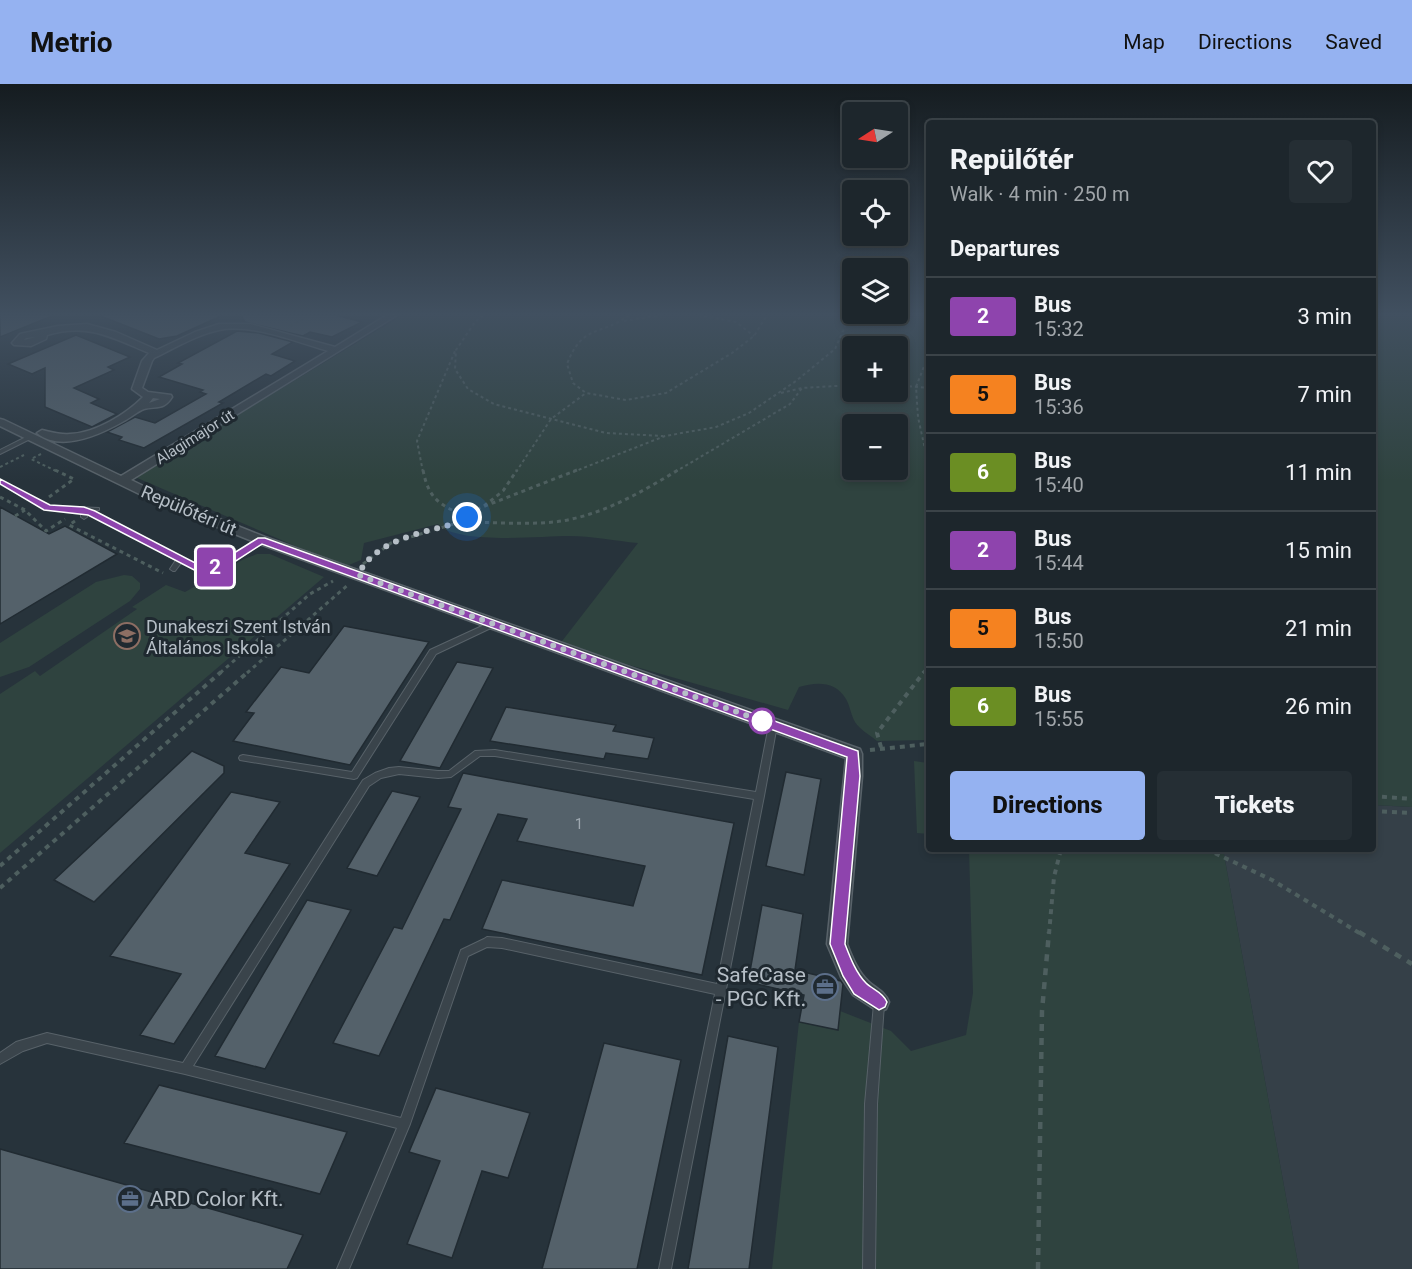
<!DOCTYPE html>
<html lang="en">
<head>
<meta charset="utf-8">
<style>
  body { margin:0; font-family:Roboto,sans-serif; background:#252e34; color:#f1f3f6; height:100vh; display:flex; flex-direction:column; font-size:22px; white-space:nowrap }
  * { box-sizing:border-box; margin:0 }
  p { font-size:20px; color:#a0a5a9 }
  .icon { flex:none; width:33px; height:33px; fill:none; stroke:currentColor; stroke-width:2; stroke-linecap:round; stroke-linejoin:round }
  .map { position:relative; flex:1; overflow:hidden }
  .drawer { position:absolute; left:926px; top:36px; width:450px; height:732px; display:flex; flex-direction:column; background:#1d262c; border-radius:6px; box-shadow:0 3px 9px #0003,0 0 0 2px #3b4348 }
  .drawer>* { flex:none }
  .badge { padding:0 12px; border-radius:4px; font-size:21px; line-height:39px }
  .needle { width:39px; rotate:258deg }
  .buttons { position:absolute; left:842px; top:18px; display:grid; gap:12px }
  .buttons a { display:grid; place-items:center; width:66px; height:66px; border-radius:6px; background:#1d262c; box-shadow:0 3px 9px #0003,0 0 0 2px #3b4348; font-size:30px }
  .you { position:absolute; width:30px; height:30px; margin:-15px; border:4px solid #fff; border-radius:50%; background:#1a73e8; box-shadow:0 0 0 9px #1a73e833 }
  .map>.badge { position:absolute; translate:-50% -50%; box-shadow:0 0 0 3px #fff }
  h2 { padding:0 24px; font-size:22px; line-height:54px }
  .round { display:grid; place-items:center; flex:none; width:63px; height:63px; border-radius:6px; background:#252e34 }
  .overview { display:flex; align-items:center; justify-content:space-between; height:102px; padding:0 24px }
  h1 { font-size:28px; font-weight:800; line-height:45px }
  .primary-button { display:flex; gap:12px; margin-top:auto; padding:12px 24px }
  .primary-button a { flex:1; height:69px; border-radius:6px; background:#95b2f1; color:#111; font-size:24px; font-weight:800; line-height:69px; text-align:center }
  .primary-button a+a { background:#252e34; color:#f1f3f6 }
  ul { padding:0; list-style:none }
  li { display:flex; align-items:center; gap:18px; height:78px; padding:0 24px; border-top:2px solid #3b4348 }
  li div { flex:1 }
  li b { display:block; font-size:22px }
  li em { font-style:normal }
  li .badge { min-width:66px; font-weight:700; text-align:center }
  header { display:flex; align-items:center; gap:36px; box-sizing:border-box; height:84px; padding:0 30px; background:#95b2f1; color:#111 }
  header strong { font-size:28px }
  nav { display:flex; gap:33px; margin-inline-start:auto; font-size:21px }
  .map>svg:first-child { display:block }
</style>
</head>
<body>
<header>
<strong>Metrio</strong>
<nav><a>Map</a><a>Directions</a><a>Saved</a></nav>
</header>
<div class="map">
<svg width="1412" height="1185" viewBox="0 0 1412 1185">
  <rect width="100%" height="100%" fill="#27333b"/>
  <!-- airport -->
  <path fill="#354048" d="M 1373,721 L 1412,723 L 1412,1185 L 1299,1185 L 1223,765 L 1372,765 Z"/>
  <!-- green -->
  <path fill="#2f433f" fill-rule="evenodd" d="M 403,231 L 928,231 L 928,656 L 877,657 C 870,651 859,645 855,638 C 851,631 850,622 846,615 C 835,597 817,598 799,603 L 788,626 L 559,561 L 638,459 C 616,457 592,452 569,452 C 540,452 457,461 438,440 L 364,459 L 361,476 L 344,483 L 135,393 ZM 852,262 L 897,262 L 897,308 L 852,308 ZM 852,340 L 897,340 L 897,386 L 852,386 Z
    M 1373,231 L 1412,231 L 1412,723 L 1373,721 Z
    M 257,470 L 270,470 L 324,493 L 0,769 L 0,610 L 35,587 L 40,592 L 137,525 L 132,523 L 166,501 L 185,508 L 244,475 Z
    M 124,491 L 132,492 L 140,499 L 140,505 L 130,517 L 29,583 L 0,593 L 0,559 L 96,498 Z
    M 914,677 L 928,679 L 928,750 L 917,749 Z
    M 969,765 L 1223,765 L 1299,1185 L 772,1185 L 799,938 L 838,946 L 840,927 L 891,947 L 911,967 L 966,951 L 973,909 Z"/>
  <!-- building -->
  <path fill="#54616a" stroke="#212b32" stroke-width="1.5" d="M 0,231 L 52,231 L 52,232 L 0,253 Z
    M 98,231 L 223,231 L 177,252 L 159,255 Z
    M 241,231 L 336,231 L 362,238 L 332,253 L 310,248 L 303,252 L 245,238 Z
    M 237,247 L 259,249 L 293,258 L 272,270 L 295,277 L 271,292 L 266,290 L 219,318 L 223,319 L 144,364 L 119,356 L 122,353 L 107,348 L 135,333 L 155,339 L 206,310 L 200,308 L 203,306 L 159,293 L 182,280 L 178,279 Z
    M 76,251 L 130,273 L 108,283 L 114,286 L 74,304 L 99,315 L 91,319 L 117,330 L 92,343 L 45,323 L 45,284 L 32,290 L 8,280 Z
    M 0,423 L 49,450 L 65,442 L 117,470 L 0,540 Z
    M 344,542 L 429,558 L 350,681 L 233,657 L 254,629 L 246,628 L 281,583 L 309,589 Z
    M 457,578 L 493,584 L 440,684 L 400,677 Z
    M 506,623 L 616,641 L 613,647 L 654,654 L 648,675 L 606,669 L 604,675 L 490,657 Z
    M 192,667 L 224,682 L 224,689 L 94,818 L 54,796 Z
    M 786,688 L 821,695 L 804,791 L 766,782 Z
    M 463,689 L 734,739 L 702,891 L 482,845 L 502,796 L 633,822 L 645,782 L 517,757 L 527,735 L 498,730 L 450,836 L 444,835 L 379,972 L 333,959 L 394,843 L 402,845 L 461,725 L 448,723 Z
    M 392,707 L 420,713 L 377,792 L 347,784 Z
    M 231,708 L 280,718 L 245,769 L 290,780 L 174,960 L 140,951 L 181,890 L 110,872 Z
    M 307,816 L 351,826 L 265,985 L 215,972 Z
    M 762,821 L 803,830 L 795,886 L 841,897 L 843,900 L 838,946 L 799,938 L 804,911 L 748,898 Z
    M 728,952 L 778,963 L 749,1185 L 688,1185 Z
    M 604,959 L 681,976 L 637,1185 L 542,1185 Z
    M 159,1001 L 347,1048 L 320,1110 L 124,1059 Z
    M 436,1004 L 530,1029 L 508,1094 L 482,1087 L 452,1174 L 407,1160 L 440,1077 L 409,1068 Z
    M 0,1065 L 303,1151 L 287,1185 L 0,1185 Z"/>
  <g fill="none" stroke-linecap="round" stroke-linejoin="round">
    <defs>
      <path id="lane" d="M 30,351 L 32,352 L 32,354 L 0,370 L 0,366 Z
        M 0,396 L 49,422 L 99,424 L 99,426 L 93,427 L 201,484 L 219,479 L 259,455 L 263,455 L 264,456 L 223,483 L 200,488 L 181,479 L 175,487 L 173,487 L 170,485 L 176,476 L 90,430 L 87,429 L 87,433 L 84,435 L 81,433 L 81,428 L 46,425 L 0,400 Z
        M 493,537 L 497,540 L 495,542 L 436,570 L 357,694 L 354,695 L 240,676 L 239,674 L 240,672 L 243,671 L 352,688 L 430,566 Z
        M 773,638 L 776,639 L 777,641 L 764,712 L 671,1185 L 659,1185 L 715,910 L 502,864 L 487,863 L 468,872 L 410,1040 L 349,1185 L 337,1185 L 397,1044 L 185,990 L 47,959 L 23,967 L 0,980 L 0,969 L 16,958 L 47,949 L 183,979 L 363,696 L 375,689 L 389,684 L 399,683 L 438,687 L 449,687 L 475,667 L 495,666 L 756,708 L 769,641 L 770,639 ZM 480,672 L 495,672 L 754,715 L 717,900 L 502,854 L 487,853 L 484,855 L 461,866 L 401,1034 L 193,982 L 369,702 L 381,694 L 399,690 L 438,694 L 451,693 Z
        M 879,915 L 883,916 L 884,920 L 877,1020 L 875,1185 L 863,1185 L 865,1020 L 874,920 L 875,916 Z"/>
      <path id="street" d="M 387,231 L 397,231 L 131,396 L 168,414 L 265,453 L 860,665 L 862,670 L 862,692 L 847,860 C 852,873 858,888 869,898 C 877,905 885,908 889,918 L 886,925 L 879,928 L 853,911 L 841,893 L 827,860 L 846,674 L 257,459 L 160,420 L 0,342 L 0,335 L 4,336 L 121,392 L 328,267 C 297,258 251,239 219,246 C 196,251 175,264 154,274 L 152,277 L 142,304 L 148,308 L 171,311 L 172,313 C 164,326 157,322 144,325 C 138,327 130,334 124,337 C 101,350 61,369 37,349 L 42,346 C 51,348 60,351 70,350 C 96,349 126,330 143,313 L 132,305 L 142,277 L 149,269 C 111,253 88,239 47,251 L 46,255 L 31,262 L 14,261 L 12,259 L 20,250 L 58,242 L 87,240 L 116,248 L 157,266 L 195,248 L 219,240 L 250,240 L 335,263 ZM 36,253 L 24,256 L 26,254 ZM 153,314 L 160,315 L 149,319 Z"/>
    </defs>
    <!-- lane casing -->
    <use href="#lane" stroke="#586269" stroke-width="2"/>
    <!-- street casing -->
    <use href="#street" stroke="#586269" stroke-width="3"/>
    <!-- path-far3 -->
    <path stroke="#4e5f5f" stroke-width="2" stroke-dasharray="3 3" stroke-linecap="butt" d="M 483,231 L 475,238 L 456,266 L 455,285 L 468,305 L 494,320 L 606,349 L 663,352
      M 629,231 C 600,253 583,239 567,280 L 573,299 L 586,309 L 626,316 L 666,309 L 732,269 L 754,252 L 767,231
      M 698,231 L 736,238 L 754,252
      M 624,237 L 661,231
      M 290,242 L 310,231
      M 928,272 L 916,303 L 918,333 L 928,379
      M 897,301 L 928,304
      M 781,309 L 802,304 L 852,301
      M 41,370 L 31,375 L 58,388
      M 0,383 L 24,371
      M 423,388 L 417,357 L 455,267
      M 516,388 L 551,335 L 586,309
      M 573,388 L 665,352 L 716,343 L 749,329 L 796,297 L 835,265 L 850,231
      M 675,388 L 790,320 L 802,304"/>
    <!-- path-far2 -->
    <path stroke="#4e5f5f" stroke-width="3" stroke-dasharray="4 4" stroke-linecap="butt" d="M 423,386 C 429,417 441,421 467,433
      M 0,413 L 25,426 L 46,447 L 65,435
      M 49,413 L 74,395 L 55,386
      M 484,422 L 503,407 L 517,386
      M 15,432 L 25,426
      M 75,437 L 69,441 L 163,489
      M 461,438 C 492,438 524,441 554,438 C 599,433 640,409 678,386
      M 363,480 L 391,459 L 460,438 L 480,424 L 577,386
      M 220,589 L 310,510 L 333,497
      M 247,589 L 349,500
      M 923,589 L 928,583"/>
    <!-- path-far1 -->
    <path stroke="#4e5f5f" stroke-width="4" stroke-dasharray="5 5" stroke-linecap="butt" d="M 881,663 L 877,649 L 924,588
      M 870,666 L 928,660
      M 1372,712 L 1412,715
      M 1372,727 L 1412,729
      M 1206,765 L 1272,796 L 1361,850
      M 0,782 L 221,588
      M 0,804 L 248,588
      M 1049,850 L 1054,793 L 1061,765"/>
    <!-- path -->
    <path stroke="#4e5f5f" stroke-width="4.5" stroke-dasharray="7 7" stroke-linecap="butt" d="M 1359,848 L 1412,880
      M 1038,1185 L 1042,927 L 1049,848"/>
    <!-- lane -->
    <use href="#lane" fill="#3a444b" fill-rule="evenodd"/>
    <!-- street -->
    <use href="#street" fill="#3a444b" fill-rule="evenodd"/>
  </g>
  <!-- sky -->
  <linearGradient id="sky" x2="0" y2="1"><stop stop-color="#151c20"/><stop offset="0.58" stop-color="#415060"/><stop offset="1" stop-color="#415060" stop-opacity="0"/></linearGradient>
  <rect width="1412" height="397" fill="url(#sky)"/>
  <!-- line -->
  <path fill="#8e44ad" stroke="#fff" stroke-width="1.5" d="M 0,395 L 50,421 L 84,423 L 95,427 L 201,482 L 218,479 L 258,454 L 265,454 L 858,667 L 860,692 L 845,860 C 850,873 856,889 866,899 C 873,906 883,908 887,918 L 885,923 L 879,926 L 854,910 L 843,892 L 830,860 L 847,673 L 262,460 L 225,484 L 200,489 L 88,431 L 44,426 L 0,400 Z"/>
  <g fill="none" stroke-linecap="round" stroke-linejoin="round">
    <!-- walk -->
    <path stroke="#b6bfc7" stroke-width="6" stroke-dasharray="0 10.8" d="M 467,433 L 460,438 C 425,449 376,454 358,491 L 762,637"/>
  </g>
  <!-- icons -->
  <defs>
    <symbol id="school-ring" viewBox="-11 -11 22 22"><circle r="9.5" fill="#1f2930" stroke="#8d6e63" stroke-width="1.5"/><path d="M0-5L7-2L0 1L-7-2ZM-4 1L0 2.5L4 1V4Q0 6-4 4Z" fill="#8d6e63"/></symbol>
    <symbol id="office-ring" viewBox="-11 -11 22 22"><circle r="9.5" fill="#1f2930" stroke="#5c6f8a" stroke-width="1.5"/><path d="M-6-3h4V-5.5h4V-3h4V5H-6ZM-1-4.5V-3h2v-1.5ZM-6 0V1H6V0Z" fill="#5c6f8a"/></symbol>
  </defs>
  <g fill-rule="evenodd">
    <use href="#school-ring" x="112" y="537" width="30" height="30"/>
    <use href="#office-ring" x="810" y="888" width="30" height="30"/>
    <use href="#office-ring" x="115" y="1100" width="30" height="30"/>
  </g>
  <!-- markers -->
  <circle fill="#fff" stroke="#8e44ad" stroke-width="3" cx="762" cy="637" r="12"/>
  <g text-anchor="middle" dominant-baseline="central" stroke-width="6" stroke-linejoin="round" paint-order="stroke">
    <!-- far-street labels -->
    <g font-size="15" fill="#b6bfc7" stroke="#1f2930">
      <text transform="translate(195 353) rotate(-32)">Alagimajor út</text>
    </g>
    <!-- number labels -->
    <g font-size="15" fill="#9ea8b0">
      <text x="579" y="740">1</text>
    </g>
    <!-- street labels -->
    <g font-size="18" fill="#b6bfc7" stroke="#1f2930">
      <text transform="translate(189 426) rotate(23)">Repülőtéri út</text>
    </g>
    <!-- poi labels -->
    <g font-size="18" fill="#b6bfc7" stroke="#1f2930" text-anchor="start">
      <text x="146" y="542">Dunakeszi Szent István<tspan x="146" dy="21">Általános Iskola</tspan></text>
    </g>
    <!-- near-poi labels -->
    <g font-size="21" fill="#b6bfc7" stroke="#1f2930" text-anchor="end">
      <text x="806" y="891">SafeCase<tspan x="806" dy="24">- PGC Kft.</tspan></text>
      <text x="150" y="1115" text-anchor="start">ARD Color Kft.</text>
    </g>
  </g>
</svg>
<div class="buttons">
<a><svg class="needle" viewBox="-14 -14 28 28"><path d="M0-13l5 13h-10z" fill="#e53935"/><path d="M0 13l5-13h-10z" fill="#a0a5a9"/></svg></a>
<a><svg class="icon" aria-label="locate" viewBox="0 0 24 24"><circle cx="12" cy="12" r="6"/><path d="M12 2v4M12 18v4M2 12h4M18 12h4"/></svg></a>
<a><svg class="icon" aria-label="layers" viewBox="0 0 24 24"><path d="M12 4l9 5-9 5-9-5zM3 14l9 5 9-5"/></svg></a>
<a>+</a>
<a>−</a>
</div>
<div class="you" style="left:467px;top:433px"></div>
<b class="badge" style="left:215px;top:483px;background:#8e44ad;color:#fff">2</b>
<section class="drawer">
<div class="overview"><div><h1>Repülőtér</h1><p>Walk · 4 min · 250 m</p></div><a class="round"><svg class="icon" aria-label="heart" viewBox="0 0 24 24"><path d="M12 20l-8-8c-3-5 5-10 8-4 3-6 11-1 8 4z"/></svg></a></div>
<h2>Departures</h2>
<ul>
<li><span class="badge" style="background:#8e44ad;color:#fff">2</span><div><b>Bus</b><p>15:32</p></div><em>3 min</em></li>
<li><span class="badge" style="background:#f58220;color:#111">5</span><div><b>Bus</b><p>15:36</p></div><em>7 min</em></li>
<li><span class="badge" style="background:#6b8e23;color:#fff">6</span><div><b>Bus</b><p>15:40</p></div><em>11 min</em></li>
<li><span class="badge" style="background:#8e44ad;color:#fff">2</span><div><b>Bus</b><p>15:44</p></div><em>15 min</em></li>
<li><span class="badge" style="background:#f58220;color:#111">5</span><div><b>Bus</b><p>15:50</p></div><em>21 min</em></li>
<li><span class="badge" style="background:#6b8e23;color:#fff">6</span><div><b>Bus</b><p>15:55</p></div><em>26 min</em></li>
</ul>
<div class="primary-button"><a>Directions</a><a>Tickets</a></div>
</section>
</div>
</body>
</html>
